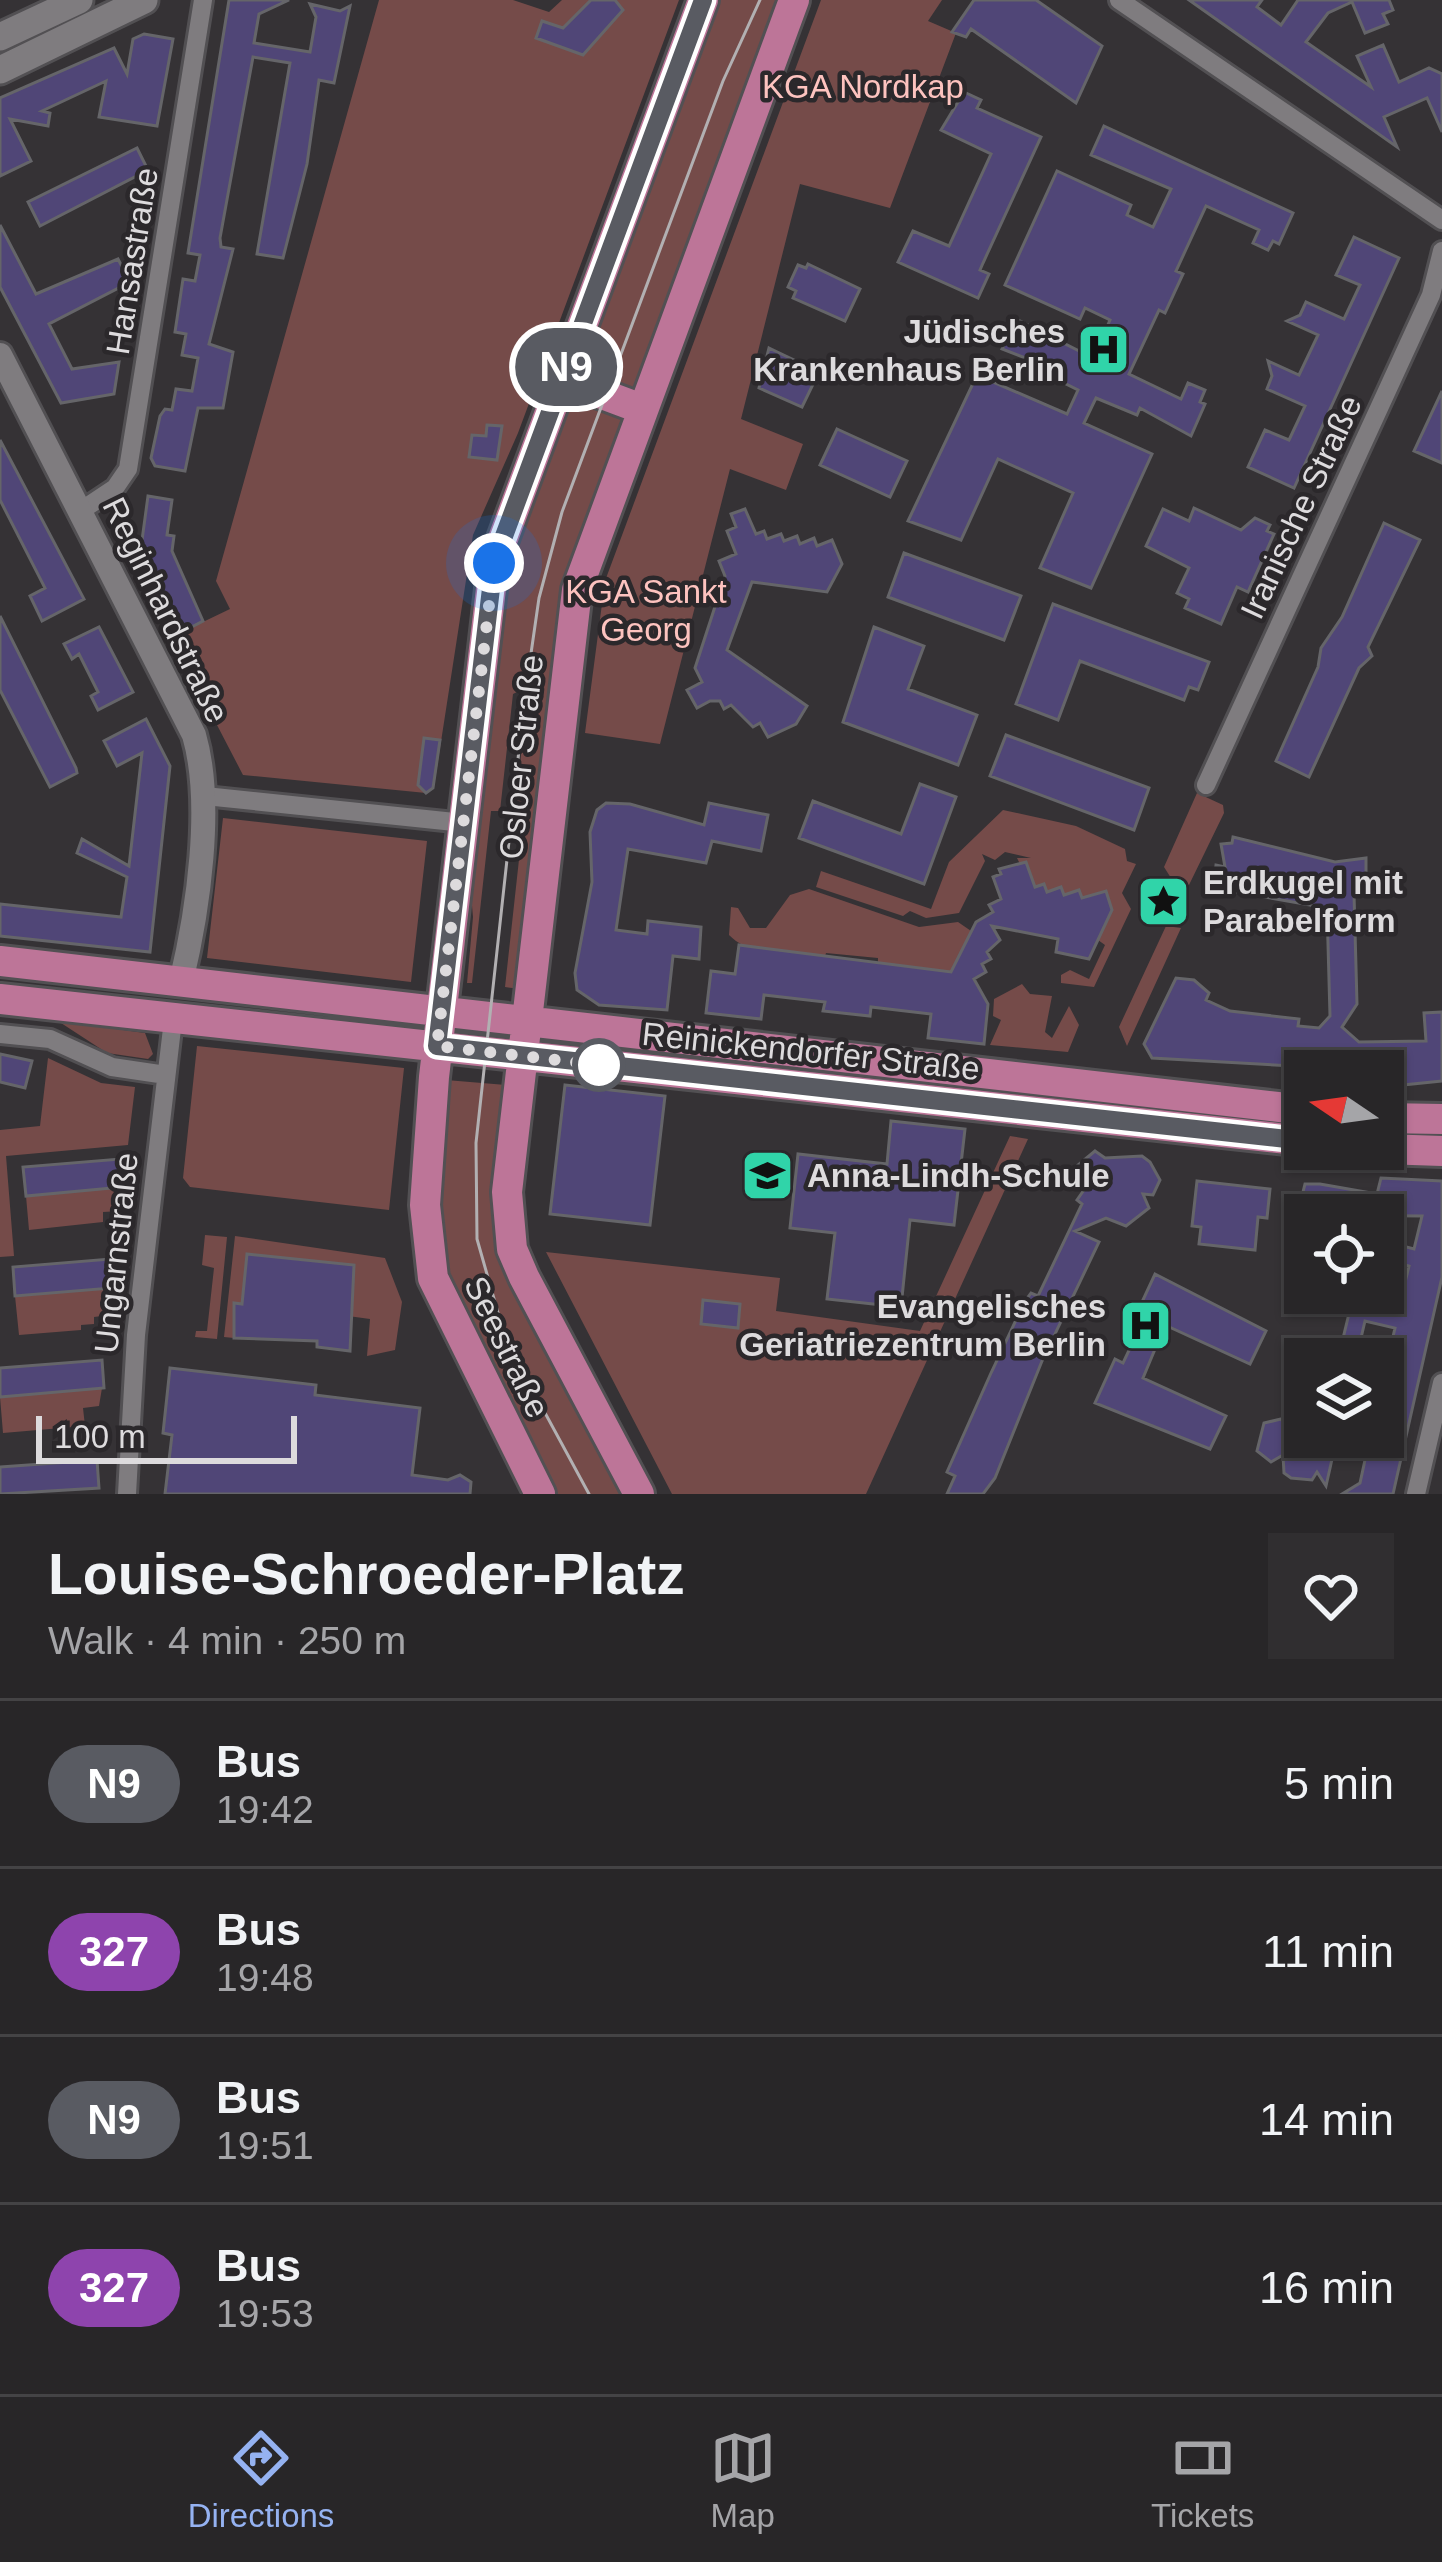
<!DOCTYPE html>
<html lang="en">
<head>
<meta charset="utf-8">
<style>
  body { margin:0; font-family:Helvetica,sans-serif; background:#302e30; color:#f1f3f6; height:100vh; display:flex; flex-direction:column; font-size:45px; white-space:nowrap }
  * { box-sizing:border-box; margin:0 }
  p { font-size:39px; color:#a5a5a8 }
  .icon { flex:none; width:66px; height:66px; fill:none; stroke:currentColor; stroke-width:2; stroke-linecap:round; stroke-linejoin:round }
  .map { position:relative; height:1494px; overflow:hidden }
  .details { display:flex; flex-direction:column; background:#282628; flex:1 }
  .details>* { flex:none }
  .badge { padding:0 24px; border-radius:39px; font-size:42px; line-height:78px }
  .needle { width:78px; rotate:283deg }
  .buttons { position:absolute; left:1284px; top:1050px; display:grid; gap:24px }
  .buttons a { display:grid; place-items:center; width:120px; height:120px; border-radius:0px; background:#282628; box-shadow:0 3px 9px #0004,0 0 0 3px #444345; font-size:60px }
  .scale { position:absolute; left:36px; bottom:30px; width:261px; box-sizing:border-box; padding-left:12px; border:6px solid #dddbdd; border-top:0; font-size:33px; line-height:42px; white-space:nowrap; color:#dddbdd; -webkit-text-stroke:9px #2b282b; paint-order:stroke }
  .you { position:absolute; width:60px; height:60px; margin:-30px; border:9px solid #fff; border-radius:50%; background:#1a73e8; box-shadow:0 0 0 18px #1a73e833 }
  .map>.badge { position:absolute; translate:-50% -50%; box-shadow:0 0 0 6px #fff }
  .round { display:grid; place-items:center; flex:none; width:126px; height:126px; border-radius:0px; background:#302e30 }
  .overview { display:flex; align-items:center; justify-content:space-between; height:204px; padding:0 48px }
  h1 { font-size:57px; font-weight:600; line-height:90px }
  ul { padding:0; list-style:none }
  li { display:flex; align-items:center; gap:36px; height:168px; padding:0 48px; border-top:3px solid #444345 }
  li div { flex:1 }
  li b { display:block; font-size:45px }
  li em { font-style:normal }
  li .badge { min-width:132px; font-weight:700; text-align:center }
  .menu { display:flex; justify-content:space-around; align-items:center; height:168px; border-top:3px solid #444345; background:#282628; font-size:33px; color:#a5a5a8 }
  .menu a { display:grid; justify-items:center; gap:6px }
  .menu .on { color:#95b2f1 }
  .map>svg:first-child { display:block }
</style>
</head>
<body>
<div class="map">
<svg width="1442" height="1494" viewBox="0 0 1442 1494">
  <rect width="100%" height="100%" fill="#353235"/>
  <!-- green -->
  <path fill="#754b49" d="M 379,0 L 513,0 L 549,12 L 562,0 L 679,0 L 518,433 L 473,535 L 434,787 L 426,793 L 243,775 L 217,725 L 219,707 L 180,633 L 230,609 L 216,581 Z
    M 715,0 L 781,0 L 637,389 L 613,388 L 618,374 L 604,368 L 598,382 L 582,364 Z
    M 821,0 L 942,0 L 928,21 L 956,33 L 890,208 L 800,184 L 741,419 L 803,444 L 786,490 L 730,469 L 660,744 L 585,733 L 605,581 Z
    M 569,396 L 622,413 L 626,420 L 571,568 L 521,989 L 505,987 L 524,814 L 516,812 L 527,687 L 513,694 L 500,811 L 491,811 L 472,983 L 467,983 L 473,917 L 470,883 L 501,587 Z
    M 1197,793 L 1223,805 L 1224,813 L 1189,885 L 1171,878 L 1164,867 Z
    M 1003,810 L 1076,826 L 1125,849 L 1127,861 L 1136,864 L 1122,893 L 1131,909 L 1094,987 L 1061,983 L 1061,975 L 1070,970 L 1089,979 L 1105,945 L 1098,940 L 1112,910 L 1106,892 L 1082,898 L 1079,890 L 1064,895 L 1032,888 L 1017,858 L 1031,858 L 1005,852 L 995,860 L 982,854 L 985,861 L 959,913 L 926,918 L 910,911 L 903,916 L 816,887 L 821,871 L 931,909 L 949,862 Z
    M 223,818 L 427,841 L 411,982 L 207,958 Z
    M 809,889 L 919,927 L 958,922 L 974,933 L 950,974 L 878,964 L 878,958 L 826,953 L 824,960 C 794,956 749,956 729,935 L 731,907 L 738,908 L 750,928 L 766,928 L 790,895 Z
    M 1166,926 L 1181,928 L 1127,1046 L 1119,1027 Z
    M 1022,984 L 1030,994 L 1052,996 L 1045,1032 L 1052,1038 L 1069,1006 L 1079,1025 L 1068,1052 L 990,1045 L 1001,1020 L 993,1016 L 994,999 Z
    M 58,1021 L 145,1033 L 153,1054 L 148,1059 L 107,1053 Z
    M 197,1046 L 404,1068 L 389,1210 L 190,1187 L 183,1178 Z
    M 48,1058 L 101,1083 L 135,1087 L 128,1145 L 6,1156 L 14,1256 L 0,1257 L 0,1130 L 40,1126 Z
    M 446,1080 L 506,1085 L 513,1294 L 537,1328 L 623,1494 L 552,1494 L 437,1256 Z
    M 1010,1136 L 1028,1139 L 866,1494 L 672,1494 L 546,1252 L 780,1278 L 776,1311 L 920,1331 Z
    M 121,1187 L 120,1211 L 103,1212 L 103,1222 L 29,1230 L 26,1196 Z
    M 205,1235 L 227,1237 L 217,1339 L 195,1337 L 196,1331 L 207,1331 L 214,1268 L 202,1265 Z
    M 235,1236 L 385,1258 L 402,1302 L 395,1350 L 367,1356 L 370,1319 L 348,1316 L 353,1265 L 248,1254 L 242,1304 L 234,1304 L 234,1338 L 224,1337 Z
    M 110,1288 L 110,1315 L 94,1317 L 94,1324 L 81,1325 L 81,1330 L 19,1335 L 15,1296 Z
    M 102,1388 L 99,1406 L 83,1408 L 85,1426 L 3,1433 L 0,1397 Z"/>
  <!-- building -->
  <path fill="#504677" stroke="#656569" stroke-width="3" d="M 229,0 L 289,0 L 259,14 L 254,43 L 310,52 L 316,17 L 310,4 L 340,11 L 350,6 L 334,83 L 319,80 L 307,164 L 283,258 L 257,254 L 290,63 L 253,57 L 220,238 L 221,247 L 233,249 L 209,344 L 233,352 L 223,408 L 198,408 L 185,471 L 155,466 L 151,458 L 160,416 L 165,409 L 172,410 L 176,389 L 192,391 L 198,358 L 182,355 L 186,334 L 175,332 L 183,279 L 195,281 L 200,255 L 188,253 Z
    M 591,0 L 615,0 L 623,10 L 583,55 L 536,38 L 542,21 L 563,28 Z
    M 974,0 L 1036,0 L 1102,46 L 1076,103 L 971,29 L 966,37 L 952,32 Z
    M 1189,0 L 1262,0 L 1257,7 L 1281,25 L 1298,0 L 1389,0 L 1393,10 L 1383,14 L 1388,24 L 1365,33 L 1352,2 L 1328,13 L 1306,42 L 1371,87 L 1357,56 L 1383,45 L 1399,82 L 1429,68 L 1442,74 L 1442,132 L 1427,98 L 1384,117 L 1397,147 Z
    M 144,34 L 173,39 L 157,126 L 99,117 L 106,81 L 42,111 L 50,113 L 48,126 L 10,119 L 31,161 L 0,176 L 0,98 L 114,48 L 127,74 L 133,39 Z
    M 964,92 L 981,100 L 977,108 L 1041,137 L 983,263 L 980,270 L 989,274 L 978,298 L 898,262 L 913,231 L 949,246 L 991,154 L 941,130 Z
    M 1104,126 L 1293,213 L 1279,244 L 1273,241 L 1268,250 L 1253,243 L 1259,230 L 1206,206 L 1176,271 L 1183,274 L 1165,313 L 1159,310 L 1129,374 L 1181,399 L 1188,383 L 1205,390 L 1200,402 L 1205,404 L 1191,436 L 1140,408 L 1137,415 L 1096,398 L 1084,423 L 1152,454 L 1091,588 L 1040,568 L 1073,493 L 998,459 L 961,540 L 908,521 L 977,375 L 1067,414 L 1078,390 L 1054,378 L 1057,370 L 1002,349 L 1016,319 L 1093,358 L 1110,320 L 1085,308 L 1080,319 L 1005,285 L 1057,171 L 1131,205 L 1127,215 L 1153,227 L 1171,189 L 1091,155 Z
    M 137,148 L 148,170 L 40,226 L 28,202 Z
    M 0,225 L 36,294 L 118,259 L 130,282 L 49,324 L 72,369 L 119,362 L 114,394 L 61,403 L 0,287 Z
    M 1354,237 L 1399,258 L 1294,488 L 1248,467 L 1265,430 L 1289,440 L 1305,406 L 1267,389 L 1272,376 L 1268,361 L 1299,375 L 1318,335 L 1287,321 L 1300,315 L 1306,302 L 1344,319 L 1360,285 L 1336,275 Z
    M 808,264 L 860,289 L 845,321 L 793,298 L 796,291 L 788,287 L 798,265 L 806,268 Z
    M 769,348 L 819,372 L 802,407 L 759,388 Z
    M 1442,391 L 1442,463 L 1414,451 Z
    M 487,425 L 502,426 L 497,460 L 469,457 L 472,435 L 486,436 Z
    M 837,429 L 907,461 L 890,497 L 820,465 Z
    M 0,440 L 84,599 L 42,621 L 30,596 L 45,588 L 0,500 Z
    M 148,496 L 172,500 L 167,535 L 174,536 L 172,551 L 203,621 L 180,633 L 140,555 Z
    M 1194,508 L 1241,530 L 1255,518 L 1270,525 L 1267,531 L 1274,534 L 1248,592 L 1237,587 L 1221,624 L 1185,608 L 1189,599 L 1177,593 L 1189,568 L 1146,546 L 1163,509 L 1189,521 Z
    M 745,509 L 756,534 L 764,531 L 767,539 L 781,534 L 784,541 L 797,536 L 800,544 L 814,538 L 817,546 L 832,540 L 842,564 L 827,592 L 752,582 L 727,650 L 807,706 L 796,724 L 768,737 L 760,723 L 753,727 L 731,705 L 724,709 L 720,701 L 710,701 L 697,708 L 687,690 L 702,682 L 695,668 L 725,576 L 719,561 L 736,554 L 727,531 L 736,527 L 731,514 Z
    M 1384,523 L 1420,540 L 1368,647 L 1372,656 L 1359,668 L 1309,777 L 1276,761 L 1318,667 L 1321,648 L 1342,617 Z
    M 904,553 L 1021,596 L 1004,640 L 888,597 Z
    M 1053,604 L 1209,662 L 1198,690 L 1189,687 L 1184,700 L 1080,661 L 1058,720 L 1016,704 Z
    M 0,616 L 76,768 L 77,773 L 50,787 L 0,690 Z
    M 99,627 L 133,692 L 98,710 L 91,696 L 98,692 L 79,654 L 72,659 L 64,644 Z
    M 874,627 L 924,646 L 908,689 L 977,715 L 958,765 L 843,722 Z
    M 146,719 L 170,766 L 150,952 L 0,936 L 0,904 L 121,917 L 127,877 L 77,853 L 82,839 L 129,866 L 142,753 L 117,766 L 104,741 Z
    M 1006,735 L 1149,788 L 1134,830 L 990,776 Z
    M 424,738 L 440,740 L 433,788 L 426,793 L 418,785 Z
    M 920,784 L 956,797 L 924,884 L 799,838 L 813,801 L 901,834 Z
    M 606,803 L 630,804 L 704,825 L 709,803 L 768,815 L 761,851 L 712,841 L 706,863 L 628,849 L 616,930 L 647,934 L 648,921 L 701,927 L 699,959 L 673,956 L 667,1010 L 599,1005 L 577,990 L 575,973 L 592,882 L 590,832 L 597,810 Z
    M 1233,837 L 1335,862 L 1366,858 L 1366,883 L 1360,883 L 1360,894 L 1354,894 L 1357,1004 L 1342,1027 L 1359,1042 L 1426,1041 L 1424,1013 L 1442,1012 L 1442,1081 L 1383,1087 L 1383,1071 L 1152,1058 L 1144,1044 L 1176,978 L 1194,980 L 1209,993 L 1206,1000 L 1230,1011 L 1299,1019 L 1298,1026 L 1319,1028 L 1330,1016 L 1327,908 L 1213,888 L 1216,865 L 1225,867 L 1221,844 L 1232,843 Z
    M 1026,862 L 1035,887 L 1044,884 L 1047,892 L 1061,887 L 1064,895 L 1079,890 L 1082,898 L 1106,891 L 1112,910 L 1089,959 L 1056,952 L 1058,939 L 992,926 L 1000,940 L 987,952 L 991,959 L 982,964 L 986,972 L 974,979 L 988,1004 L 984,1044 L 928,1038 L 931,1014 L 871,1007 L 870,1016 L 823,1011 L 825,1002 L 764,995 L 761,1019 L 706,1013 L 711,971 L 735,974 L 739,945 L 951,972 L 976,922 L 993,912 L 989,905 L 1001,899 L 993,877 L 1001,874 L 999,869 Z
    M 0,1054 L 32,1061 L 25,1088 L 0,1082 Z
    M 565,1085 L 665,1096 L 650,1225 L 550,1214 Z
    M 891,1121 L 965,1129 L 954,1225 L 910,1220 L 901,1307 L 827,1299 L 835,1233 L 790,1228 L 798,1154 L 887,1164 Z
    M 1095,1151 L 1105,1158 L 1142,1156 L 1150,1162 L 1160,1180 L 1153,1195 L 1143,1194 L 1149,1208 L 1126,1226 L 1106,1218 L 1075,1231 L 1099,1242 L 1042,1361 L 995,1478 L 983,1494 L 947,1494 L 955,1476 L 947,1472 L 991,1373 L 1025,1301 L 1031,1293 L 1038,1296 L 1082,1204 L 1077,1200 L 1086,1187 L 1076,1186 L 1072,1170 Z
    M 120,1159 L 123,1187 L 26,1196 L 23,1167 Z
    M 1381,1178 L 1442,1181 L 1442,1277 L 1393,1494 L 1342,1494 L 1360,1483 L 1370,1437 L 1383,1437 L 1383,1379 L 1395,1328 L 1365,1321 L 1356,1359 L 1338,1359 L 1354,1293 L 1402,1295 L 1409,1266 L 1383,1259 L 1383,1241 L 1414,1249 L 1422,1216 L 1300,1215 L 1302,1196 L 1305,1184 L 1320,1184 L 1377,1194 Z
    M 1197,1181 L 1270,1189 L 1267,1218 L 1258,1217 L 1255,1250 L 1199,1244 L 1201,1227 L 1192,1226 Z
    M 247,1254 L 354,1265 L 350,1351 L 317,1347 L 317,1341 L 234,1338 L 234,1303 L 242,1304 Z
    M 110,1259 L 112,1288 L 15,1296 L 13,1267 Z
    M 1155,1274 L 1266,1331 L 1250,1364 L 1167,1326 L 1163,1330 L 1143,1378 L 1226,1416 L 1210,1449 L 1095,1403 L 1115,1359 L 1123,1363 L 1143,1321 L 1135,1317 Z
    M 703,1300 L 740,1304 L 738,1328 L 701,1324 Z
    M 102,1360 L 104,1388 L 0,1397 L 0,1368 Z
    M 170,1368 L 316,1385 L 315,1395 L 420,1408 L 412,1475 L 448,1480 L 460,1475 L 471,1482 L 470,1494 L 165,1494 L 172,1435 L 163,1433 Z
    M 1305,1400 L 1305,1437 L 1337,1437 L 1326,1486 L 1317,1472 L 1312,1480 L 1291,1478 L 1284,1473 L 1283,1455 L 1271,1462 L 1257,1451 L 1264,1423 L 1281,1419 L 1289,1431 Z
    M 97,1460 L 99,1488 L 0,1494 L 0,1467 Z"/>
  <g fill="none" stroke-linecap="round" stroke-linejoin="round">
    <defs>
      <path id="minor" d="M 1119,0 L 1442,220
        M 82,510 L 115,488 L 128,469 L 203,0
        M 1206,785 L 1431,295 L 1442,251
        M 205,796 L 464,823
        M 0,1034 L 50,1039 L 112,1067 L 166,1075
        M 127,1494 L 136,1335 L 173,1020
        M 1416,1494 L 1442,1383"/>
      <path id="tertiary" d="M 0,355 L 194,735 C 214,804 198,911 181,982"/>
      <path id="secondary" d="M 0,37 L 79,0
        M 0,70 L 144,0"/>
      <path id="primary" d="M 562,379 L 642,409
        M 0,961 L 1305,1110
        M 0,999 L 1305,1141
        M 1383,1118 L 1442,1119
        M 1383,1149 L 1442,1151
        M 540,1494 L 433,1278 L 425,1205 L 434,1077 L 494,563 L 703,0
        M 639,1494 L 524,1277 L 512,1249 L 507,1192 L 577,590 L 794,0"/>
    </defs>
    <!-- minor casing -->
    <use href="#minor" stroke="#525053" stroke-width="24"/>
    <!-- tertiary casing -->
    <use href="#tertiary" stroke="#525053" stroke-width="30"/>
    <!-- secondary casing -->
    <use href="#secondary" stroke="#525053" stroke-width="33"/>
    <!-- primary casing -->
    <use href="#primary" stroke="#525053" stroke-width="36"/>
    <!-- minor -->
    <use href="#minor" stroke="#7f7c7f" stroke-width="18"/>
    <!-- tertiary -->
    <use href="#tertiary" stroke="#7f7c7f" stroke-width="24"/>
    <!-- secondary -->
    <use href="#secondary" stroke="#7f7c7f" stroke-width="27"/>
    <!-- primary -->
    <use href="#primary" stroke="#bd7598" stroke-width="30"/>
    <!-- tram -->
    <path stroke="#b2b0b2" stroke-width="3" d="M 589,1494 L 506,1341 L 477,1239 L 476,1143 L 525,695 L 539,598 L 562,512 L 723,81 L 760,0"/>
  </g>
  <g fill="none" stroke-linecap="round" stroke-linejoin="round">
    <defs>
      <path id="line" d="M 703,0 L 494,563 L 437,1046 L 1305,1141"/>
    </defs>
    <!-- line casing -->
    <use href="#line" stroke="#fff" stroke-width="27"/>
    <!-- line -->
    <use href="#line" stroke="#595b62" stroke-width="18"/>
    <!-- walk -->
    <path stroke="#dddbdd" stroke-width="12" stroke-dasharray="0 21.6" d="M 494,563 L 437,1046 L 599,1065"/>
  </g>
  <!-- icons -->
  <defs>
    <symbol id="hospital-square" viewBox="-11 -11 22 22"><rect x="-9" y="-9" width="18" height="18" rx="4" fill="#30d4a9" stroke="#2b282b"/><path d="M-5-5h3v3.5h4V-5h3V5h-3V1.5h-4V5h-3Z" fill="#111"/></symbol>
    <symbol id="sight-square" viewBox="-11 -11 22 22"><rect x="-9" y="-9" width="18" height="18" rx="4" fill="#30d4a9" stroke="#2b282b"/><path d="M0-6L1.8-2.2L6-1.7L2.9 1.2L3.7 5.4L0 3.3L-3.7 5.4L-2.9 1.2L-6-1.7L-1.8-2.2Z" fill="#111"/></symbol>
    <symbol id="school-square" viewBox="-11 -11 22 22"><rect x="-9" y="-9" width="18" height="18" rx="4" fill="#30d4a9" stroke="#2b282b"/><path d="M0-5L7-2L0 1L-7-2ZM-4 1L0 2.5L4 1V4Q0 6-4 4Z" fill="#111"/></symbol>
  </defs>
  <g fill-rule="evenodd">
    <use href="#hospital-square" x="1074" y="320" width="59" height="59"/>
    <use href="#sight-square" x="1134" y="872" width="59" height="59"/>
    <use href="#school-square" x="738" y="1146" width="59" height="59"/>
    <use href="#hospital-square" x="1116" y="1296" width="59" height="59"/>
  </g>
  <!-- markers -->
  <circle fill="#fff" stroke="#595b62" stroke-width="6" cx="599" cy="1065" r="24"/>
  <g text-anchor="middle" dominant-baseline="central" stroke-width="9" stroke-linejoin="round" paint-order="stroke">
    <!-- park labels -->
    <g font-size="33" fill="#fdc3bf" stroke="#2b282b">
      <text x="863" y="86">KGA Nordkap</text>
      <text x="646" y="591">KGA Sankt<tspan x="646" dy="38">Georg</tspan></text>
    </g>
    <!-- street labels -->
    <g font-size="33" fill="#dddbdd" stroke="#2b282b">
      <text transform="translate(132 261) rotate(-81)">Hansastraße</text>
      <text transform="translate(1301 507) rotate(-65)">Iranische Straße</text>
      <text transform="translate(166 610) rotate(64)">Reginhardstraße</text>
      <text transform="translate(521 757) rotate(-84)">Osloer Straße</text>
      <text transform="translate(811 1051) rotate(6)">Reinickendorfer Straße</text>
      <text transform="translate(116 1253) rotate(-84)">Ungarnstraße</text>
      <text transform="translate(507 1347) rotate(64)">Seestraße</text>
    </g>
    <!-- poi labels -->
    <g font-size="33" font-weight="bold" fill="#dddbdd" stroke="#2b282b" text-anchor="end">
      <text x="1065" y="331">Jüdisches<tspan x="1065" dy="38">Krankenhaus Berlin</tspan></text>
      <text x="1203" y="882" text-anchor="start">Erdkugel mit<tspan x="1203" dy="38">Parabelform</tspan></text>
      <text x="807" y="1175" text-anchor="start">Anna-Lindh-Schule</text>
      <text x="1106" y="1306">Evangelisches<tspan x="1106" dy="38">Geriatriezentrum Berlin</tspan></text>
    </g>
  </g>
</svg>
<div class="buttons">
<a><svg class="needle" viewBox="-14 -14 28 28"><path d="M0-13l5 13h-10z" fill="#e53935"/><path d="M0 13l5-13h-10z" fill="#a5a5a8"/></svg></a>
<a><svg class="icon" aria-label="locate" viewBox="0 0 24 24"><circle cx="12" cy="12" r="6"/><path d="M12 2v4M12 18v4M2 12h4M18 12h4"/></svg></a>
<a><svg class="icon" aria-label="layers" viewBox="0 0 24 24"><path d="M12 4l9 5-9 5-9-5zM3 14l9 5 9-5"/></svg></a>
</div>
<div class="scale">100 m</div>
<div class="you" style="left:494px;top:563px"></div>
<b class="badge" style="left:566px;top:367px;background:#595b62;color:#fff">N9</b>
</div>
<section class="details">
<div class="overview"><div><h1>Louise-Schroeder-Platz</h1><p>Walk · 4 min · 250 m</p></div><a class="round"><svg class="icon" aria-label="heart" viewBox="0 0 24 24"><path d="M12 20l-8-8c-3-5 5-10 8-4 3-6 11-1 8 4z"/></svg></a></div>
<ul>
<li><span class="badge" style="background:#595b62;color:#fff">N9</span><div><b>Bus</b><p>19:42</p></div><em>5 min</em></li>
<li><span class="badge" style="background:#8e44ad;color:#fff">327</span><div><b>Bus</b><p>19:48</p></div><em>11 min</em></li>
<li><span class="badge" style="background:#595b62;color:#fff">N9</span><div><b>Bus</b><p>19:51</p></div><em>14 min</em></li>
<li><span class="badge" style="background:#8e44ad;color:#fff">327</span><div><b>Bus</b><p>19:53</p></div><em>16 min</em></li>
</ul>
</section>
<nav class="menu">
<a class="on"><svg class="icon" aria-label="directions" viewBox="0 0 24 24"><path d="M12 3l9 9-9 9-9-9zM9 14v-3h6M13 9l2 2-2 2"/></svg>Directions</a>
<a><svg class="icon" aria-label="map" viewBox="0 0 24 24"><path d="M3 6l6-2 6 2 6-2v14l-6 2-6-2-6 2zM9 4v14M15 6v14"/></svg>Map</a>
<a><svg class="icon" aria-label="tickets" viewBox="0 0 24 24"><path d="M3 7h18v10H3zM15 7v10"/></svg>Tickets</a>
</nav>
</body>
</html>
